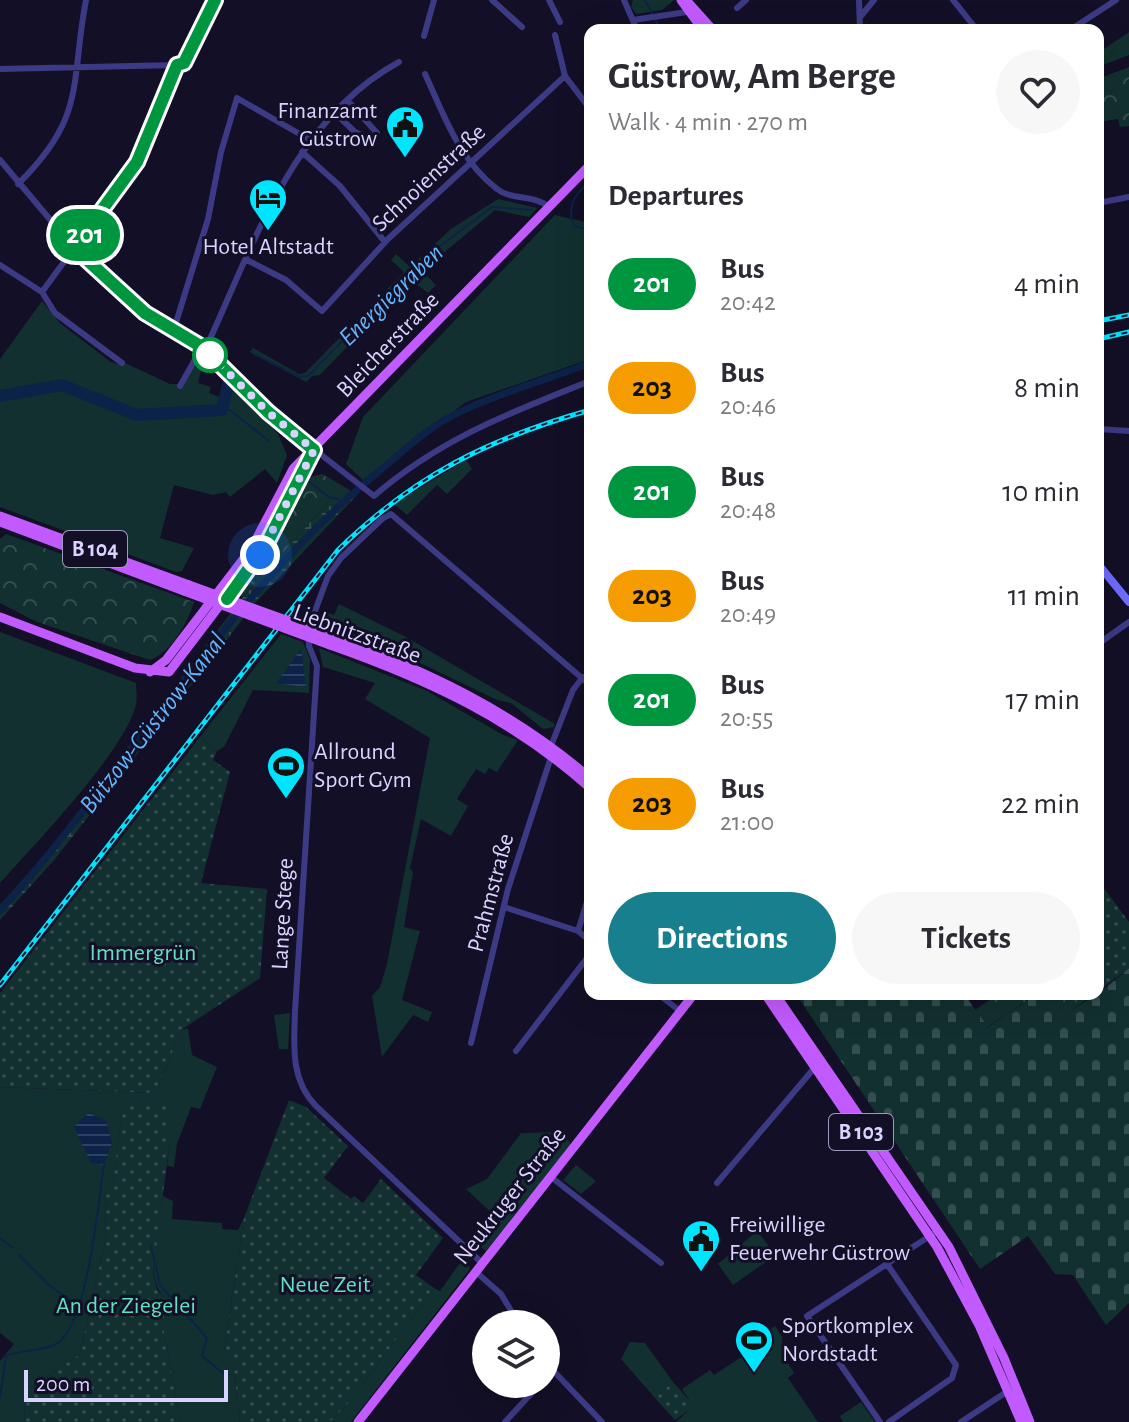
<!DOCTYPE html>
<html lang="en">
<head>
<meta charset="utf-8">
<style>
  body { margin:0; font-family:"Alegreya Sans",sans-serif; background:#f7f7f7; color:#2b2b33; height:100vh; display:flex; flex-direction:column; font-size:30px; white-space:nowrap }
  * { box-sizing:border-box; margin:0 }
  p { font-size:26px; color:#7c7c81 }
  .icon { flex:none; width:44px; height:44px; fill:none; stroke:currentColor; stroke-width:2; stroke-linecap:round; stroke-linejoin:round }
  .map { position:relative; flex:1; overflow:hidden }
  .details { position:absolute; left:584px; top:24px; width:520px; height:976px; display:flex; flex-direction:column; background:#fff; border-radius:16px; box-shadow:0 8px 32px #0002 }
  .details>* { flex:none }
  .badge { padding:0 16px; border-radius:26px; font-size:28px; line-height:52px }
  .fabs { position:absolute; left:472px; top:1310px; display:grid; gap:16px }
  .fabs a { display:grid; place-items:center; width:88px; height:88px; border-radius:50%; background:#fff; box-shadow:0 8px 32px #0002; font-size:40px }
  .scale { position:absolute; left:24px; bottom:20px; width:204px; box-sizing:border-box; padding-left:8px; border:4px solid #d9d4ff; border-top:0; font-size:22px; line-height:28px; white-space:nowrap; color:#d9d4ff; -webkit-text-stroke:6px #130f26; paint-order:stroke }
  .you { position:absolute; width:40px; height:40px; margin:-20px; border:6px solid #fff; border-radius:50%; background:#1a73e8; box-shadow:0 0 0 12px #1a73e833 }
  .map>.badge { position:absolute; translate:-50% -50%; box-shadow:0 0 0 4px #fff }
  h2 { padding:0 24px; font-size:30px; line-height:72px }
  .round { display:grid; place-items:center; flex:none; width:84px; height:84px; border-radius:42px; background:#f7f7f7 }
  .summary { display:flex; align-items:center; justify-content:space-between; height:136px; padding:0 24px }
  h1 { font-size:38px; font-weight:700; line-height:60px }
  .cta { display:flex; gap:16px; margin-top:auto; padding:16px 24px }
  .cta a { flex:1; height:92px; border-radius:48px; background:#187f8f; color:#fff; font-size:32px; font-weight:700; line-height:92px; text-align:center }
  .cta a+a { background:#f7f7f7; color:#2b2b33 }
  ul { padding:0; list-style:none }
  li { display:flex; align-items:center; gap:24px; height:104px; padding:0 24px }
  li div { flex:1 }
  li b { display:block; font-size:30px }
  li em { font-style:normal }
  li .badge { min-width:88px; font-weight:700; text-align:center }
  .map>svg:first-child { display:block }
</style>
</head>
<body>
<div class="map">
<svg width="1129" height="1422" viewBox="0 0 1129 1422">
  <defs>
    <pattern id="forest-crowns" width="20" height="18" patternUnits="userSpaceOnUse" patternTransform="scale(2)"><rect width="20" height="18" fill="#12302f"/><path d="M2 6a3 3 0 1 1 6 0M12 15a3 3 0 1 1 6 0" fill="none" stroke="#344d4e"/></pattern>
    <pattern id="wetland-marsh" width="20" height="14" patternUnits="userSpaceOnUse" patternTransform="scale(2)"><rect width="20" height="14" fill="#12302f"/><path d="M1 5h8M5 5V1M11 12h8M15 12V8" fill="none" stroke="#344d4e"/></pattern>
    <pattern id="cemetery-stones" width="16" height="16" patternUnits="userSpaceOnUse" patternTransform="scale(2)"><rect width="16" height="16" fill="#12302f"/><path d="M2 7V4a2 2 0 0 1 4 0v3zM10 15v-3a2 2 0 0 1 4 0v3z" fill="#344d4e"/></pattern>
    <pattern id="garden-dots" width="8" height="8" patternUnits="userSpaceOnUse" patternTransform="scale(2)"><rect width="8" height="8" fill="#12302f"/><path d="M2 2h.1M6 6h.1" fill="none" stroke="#344d4e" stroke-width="1.8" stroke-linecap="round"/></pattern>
    <pattern id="water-rules" width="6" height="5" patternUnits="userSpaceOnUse" patternTransform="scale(2)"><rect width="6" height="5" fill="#0c2248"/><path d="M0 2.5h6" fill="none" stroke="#2f4163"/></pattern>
  </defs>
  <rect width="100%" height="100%" fill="#130f26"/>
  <!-- green -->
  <path fill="#12302f" d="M 633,0 L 674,0 L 662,10 L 636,14 L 631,7 Z
    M 1129,32 L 1129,55 L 1098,67 L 1098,53 Z
    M 498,199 L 537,208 L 529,217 L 495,210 L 422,271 L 436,285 L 428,293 L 411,280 L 320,375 L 312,376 L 306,382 L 250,352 L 253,348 L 299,374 L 305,373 L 404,272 L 391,260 L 396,254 L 410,267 L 451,229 Z
    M 555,215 L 590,223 L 590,359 L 466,402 L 363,480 L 346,464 L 363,417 Z
    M 42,301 L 60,323 L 111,362 L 121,365 L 123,362 L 170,384 L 183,384 L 198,356 L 208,365 L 200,374 L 198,383 L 211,387 L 209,393 L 219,397 L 225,382 L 231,385 L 278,434 L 287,455 L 277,483 L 265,469 L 230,497 L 226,492 L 213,495 L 174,485 L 160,538 L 194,548 L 182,571 L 176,572 L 0,507 L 0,359 Z
    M 466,460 L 472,469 L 447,494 L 437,485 L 407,515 L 394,504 Z
    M 339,604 L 404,636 L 555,724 L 554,727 L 543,729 L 511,703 L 497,700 L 416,661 L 322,626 L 326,612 L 334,615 Z
    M 0,632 L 136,683 C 136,691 138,701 135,708 C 121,755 35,844 0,883 Z
    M 281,634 L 303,642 L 310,659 L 309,693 L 253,690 L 224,747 L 217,751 L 200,737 Z
    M 319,648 L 427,691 L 503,735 L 518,740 L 497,772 L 489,768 L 485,774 L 476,769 L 457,799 L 468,806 L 451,836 L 421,819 L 410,868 L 413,872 L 404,927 L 420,931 L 402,1000 L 432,1012 L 428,1022 L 413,1015 L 382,1057 L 372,996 L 380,987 L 387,964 L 430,738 L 365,699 L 375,683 L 323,667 Z
    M 290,1013 L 288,1049 L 279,1049 L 274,1015 Z
    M 188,1028 L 192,1055 L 217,1067 L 200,1109 L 191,1107 L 177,1144 L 174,1167 L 167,1166 L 170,1140 L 123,1105 L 113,1182 L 105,1189 L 106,1238 L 80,1354 L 26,1391 L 24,1422 L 0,1422 L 0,1361 L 14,1344 L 0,1333 L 0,1087 L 156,1093 L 181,1030 Z
    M 557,1132 L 570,1142 L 570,1146 L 486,1251 L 476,1244 L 496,1217 L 466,1189 L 487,1179 L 521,1133 Z
    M 576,1165 L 596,1181 L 581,1194 L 563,1180 Z
    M 163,1196 L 173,1201 L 172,1219 L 222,1223 L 222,1229 L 238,1230 L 244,1218 L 224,1351 L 234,1371 L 240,1422 L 180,1422 L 164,1332 L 164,1298 C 143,1274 159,1226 163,1196 Z
    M 757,1231 L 776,1255 L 733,1285 L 718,1264 Z
    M 465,1256 L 470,1269 L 351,1422 L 330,1422 L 351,1400 L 434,1288 L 440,1291 Z
    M 775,1326 L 782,1337 L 783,1355 L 794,1373 L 788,1378 L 818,1422 L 676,1422 L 693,1406 L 682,1389 L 710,1370 L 714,1375 L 762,1343 L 758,1337 Z
    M 630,1342 L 645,1343 L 673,1382 L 655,1398 L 621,1359 Z
    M 861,1402 L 875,1422 L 843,1422 L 840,1416 Z"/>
  <!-- forest -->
  <path fill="url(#forest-crowns)" d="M 1129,67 L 1129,126 L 1120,127 L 1118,119 L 1098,122 L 1098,79 Z
    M 322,474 L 343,486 L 243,597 L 236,594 L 278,537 L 310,477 Z
    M 6,534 L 194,602 C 188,622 171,653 150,660 L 37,622 L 0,603 L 0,539 Z
    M 998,994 L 1037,994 L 987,1027 L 975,1010 Z
    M 1049,994 L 1084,994 L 1087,999 L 1065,1015 Z"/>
  <!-- wetland -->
  <path fill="url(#wetland-marsh)" d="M 343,486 L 357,495 L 256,602 L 55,859 L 0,920 L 0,905 L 48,851 L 243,597 Z"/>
  <!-- cemetery -->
  <path fill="url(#cemetery-stones)" d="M 1129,968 L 1129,1303 L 1106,1325 L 1073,1275 L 1055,1274 L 1028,1236 L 980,1269 L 796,994 L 964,994 L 988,1027 L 1037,994 L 1049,994 L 1065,1014 L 1098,994 Z"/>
  <!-- garden -->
  <path fill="url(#garden-dots)" d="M 200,737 L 217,751 L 213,760 L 230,772 L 201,883 L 267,889 L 260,978 L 181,1030 L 156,1093 L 0,1087 L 0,993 Z
    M 1098,880 L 1129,922 L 1129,968 L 1098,991 Z
    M 289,1100 L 306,1107 L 348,1146 L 324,1178 L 351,1199 L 354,1196 L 363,1203 L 381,1179 L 443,1238 L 416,1275 L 434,1288 L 351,1400 L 330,1422 L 240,1422 L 234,1371 L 224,1352 L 244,1218 Z
    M 123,1104 L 167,1104 L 170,1140 L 153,1272 L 157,1290 L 164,1298 L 164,1332 L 180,1422 L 24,1422 L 26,1391 L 80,1354 L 106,1238 L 105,1189 L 113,1182 Z
    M 673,1382 L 694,1406 L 675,1420 L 655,1398 Z"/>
  <!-- water -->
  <path fill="url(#water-rules)" d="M 301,649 L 306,687 L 276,683 Z
    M 89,1113 L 106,1121 L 112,1142 L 104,1165 L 91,1163 L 74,1127 Z"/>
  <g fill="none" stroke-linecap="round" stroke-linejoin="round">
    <!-- stream -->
    <path stroke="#0c2248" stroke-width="2" d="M 645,0 L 652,13
      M 655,19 L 660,30
      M 590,181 C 575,194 566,206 574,226 L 590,230
      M 254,354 L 300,377 L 308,376 L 423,259 L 492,207 L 532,210
      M 222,410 L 230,410 L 269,441
      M 308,481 L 329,497 L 344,501
      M 0,1238 L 13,1248
      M 151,1246 L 160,1285 L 207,1338 L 202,1356 L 224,1374
      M 19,1255 L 50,1286 L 79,1306
      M 0,1398 L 6,1356 C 21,1350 41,1351 54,1345 C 88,1332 98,1200 104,1165"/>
    <!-- canal -->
    <path stroke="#0c2248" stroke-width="7" d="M 0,911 C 127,770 224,601 371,478 C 396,458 421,433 448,418 C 488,396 547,380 590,363"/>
    <!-- river -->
    <path stroke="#0c2248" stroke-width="12" d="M 0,396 L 62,385 L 137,415 L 222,410 L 228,384"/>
    <!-- minor -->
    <path stroke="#3d3a85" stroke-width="6" d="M 492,0 L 522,27
      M 549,0 L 560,22
      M 624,0 L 637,30
      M 859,0 L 860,30
      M 953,0 L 977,30
      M 737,8 L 746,0
      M 861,16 L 874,0
      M 633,20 L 687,12
      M 1070,30 L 1116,0
      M 555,35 L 565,76 L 590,109
      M 424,36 L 434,0
      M 177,65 L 184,63 L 215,0
      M 0,69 L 177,65
      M 425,74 C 444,115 459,160 497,189 C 512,201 534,194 549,207
      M 335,113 L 355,132 L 371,140 L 377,133 L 348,101
      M 302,152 L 340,186 L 385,242
      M 0,160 L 74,248 L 121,293 L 145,313 L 194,340 L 283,425 L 374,496 C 440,439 509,413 590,381
      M 18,184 C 87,116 70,84 86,0
      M 1098,203 L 1129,197
      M 247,260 L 286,280 L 322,311 L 388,239 L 565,76
      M 0,265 L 42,292 L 55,313 L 122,363
      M 42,292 L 137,162 L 177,65
      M 174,329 L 208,219 L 221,152 L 237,98 L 310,140
      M 205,350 C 253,247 292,120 399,62
      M 180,386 L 202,347
      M 1098,429 L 1129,431
      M 1098,644 L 1129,622
      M 551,746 L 573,690 L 583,677
      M 504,907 L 578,931 L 590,941
      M 578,931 L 590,892
      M 658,994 L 680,1011
      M 471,1043 L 508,889 L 552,754
      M 516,1051 L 590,954
      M 551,1177 L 661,1263
      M 717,1183 L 816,1066
      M 483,1264 L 316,1106 C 290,1079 294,1046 295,1011 L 317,666 L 309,646 L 308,630 L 328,576 L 341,558 L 382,519 L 391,514 L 590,685
      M 887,1264 L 956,1365 L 952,1378 L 889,1422
      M 476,1272 L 501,1294 L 519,1324
      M 546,1363 L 602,1422
      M 505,1422 L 540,1384
      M 880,1422 L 807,1316 L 939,1230
      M 961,1422 L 1008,1391"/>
    <!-- secondary -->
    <path stroke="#6f6bff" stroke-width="8" d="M 1098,564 L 1129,602"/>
    <!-- primary -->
    <path stroke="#c25bff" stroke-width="9" d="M 681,0 L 703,30
      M 686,0 L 713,30
      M 0,516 L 189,585
      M 0,522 L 184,591
      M 0,617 L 135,668 L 169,672 L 267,543 L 311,457
      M 333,637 C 428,671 513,712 590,778
      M 330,645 C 427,679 513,719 590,788
      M 150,672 L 166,660 L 251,549 L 293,469 L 590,165
      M 765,994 L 937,1247 L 979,1325 L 1021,1422
      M 775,994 L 949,1247 L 1004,1358 L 1030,1422
      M 358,1422 L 694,994"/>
    <defs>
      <path id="rail" d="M 1098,321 L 1129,315
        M 1098,339 L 1129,332
        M 0,985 L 338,550 C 415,475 488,439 590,410"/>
    </defs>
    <!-- rail casing -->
    <use href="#rail" stroke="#00e5ff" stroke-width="5"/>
    <!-- rail -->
    <use href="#rail" stroke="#130f26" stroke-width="2" stroke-dasharray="6" stroke-linecap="butt"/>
    <!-- primary-bridge -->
    <path stroke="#c25bff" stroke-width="9" d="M 189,585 L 333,637
      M 184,591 L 330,645"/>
  </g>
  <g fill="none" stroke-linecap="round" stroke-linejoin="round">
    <defs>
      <path id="line" d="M 215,0 L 184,63 L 177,65 L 137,162 L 74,248 L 145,313 L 202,347 L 268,412 L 314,450 L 267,543 L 227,599"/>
    </defs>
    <!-- line casing -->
    <use href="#line" stroke="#fff" stroke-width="18"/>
    <!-- line -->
    <use href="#line" stroke="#009640" stroke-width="12"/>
    <!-- walk -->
    <path stroke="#d9d4ff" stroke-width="8" stroke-dasharray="0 14.4" d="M 210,355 L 205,350 L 268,412 L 314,450 L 260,555"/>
  </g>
  <!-- icons -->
  <defs>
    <symbol id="civic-pin" viewBox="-11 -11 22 30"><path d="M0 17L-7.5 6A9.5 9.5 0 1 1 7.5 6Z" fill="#00e5ff" stroke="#130f26"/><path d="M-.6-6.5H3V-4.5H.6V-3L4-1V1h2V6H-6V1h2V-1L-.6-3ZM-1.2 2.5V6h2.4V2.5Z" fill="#111"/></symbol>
    <symbol id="hotel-pin" viewBox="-11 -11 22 30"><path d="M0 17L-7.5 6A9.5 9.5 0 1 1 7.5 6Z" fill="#00e5ff" stroke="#130f26"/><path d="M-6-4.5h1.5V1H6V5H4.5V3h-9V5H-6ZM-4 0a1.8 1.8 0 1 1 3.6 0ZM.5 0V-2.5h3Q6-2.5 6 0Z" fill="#111"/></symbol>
    <symbol id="stadium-pin" viewBox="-11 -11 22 30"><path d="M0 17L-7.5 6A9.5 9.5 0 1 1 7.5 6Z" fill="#00e5ff" stroke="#130f26"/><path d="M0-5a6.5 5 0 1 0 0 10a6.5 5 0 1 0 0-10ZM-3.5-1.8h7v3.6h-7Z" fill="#111"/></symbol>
  </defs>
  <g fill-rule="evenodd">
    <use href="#civic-pin" x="383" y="103" width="44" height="60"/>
    <use href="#hotel-pin" x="246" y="176" width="44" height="60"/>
    <use href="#stadium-pin" x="264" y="744" width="44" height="60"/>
    <use href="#civic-pin" x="679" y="1217" width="44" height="60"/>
    <use href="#stadium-pin" x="732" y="1318" width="44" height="60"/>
  </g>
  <!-- markers -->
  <circle fill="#fff" stroke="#009640" stroke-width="4" cx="210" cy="355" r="16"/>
  <g text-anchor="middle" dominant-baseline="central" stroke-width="6" stroke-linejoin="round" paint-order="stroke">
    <!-- shield labels -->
    <g fill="#130f26" stroke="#9e99be" stroke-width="2">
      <rect x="63" y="531" width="64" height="36" rx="6"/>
      <rect x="829" y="1114" width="64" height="36" rx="6"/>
    </g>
    <g font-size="22" font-weight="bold" fill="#d9d4ff">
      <text x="95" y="549">B 104</text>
      <text x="861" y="1132">B 103</text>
    </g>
    <!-- poi labels -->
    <g font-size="24" fill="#d9d4ff" stroke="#130f26" text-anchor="start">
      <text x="377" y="111" text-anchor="end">Finanzamt<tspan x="377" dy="28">Güstrow</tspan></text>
      <text x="268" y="247" text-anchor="middle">Hotel Altstadt</text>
      <text x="314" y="752">Allround<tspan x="314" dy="28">Sport Gym</tspan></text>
      <text x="729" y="1225">Freiwillige<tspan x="729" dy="28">Feuerwehr Güstrow</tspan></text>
      <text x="782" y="1326">Sportkomplex<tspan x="782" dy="28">Nordstadt</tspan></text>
    </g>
    <!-- street labels -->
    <g font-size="24" fill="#d9d4ff" stroke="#130f26">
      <text transform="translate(429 178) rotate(-43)">Schnoienstraße</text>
      <text transform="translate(388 345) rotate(-46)">Bleicherstraße</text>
      <text transform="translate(357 634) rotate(20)">Liebnitzstraße</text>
      <text transform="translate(491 893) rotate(-75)">Prahmstraße</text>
      <text transform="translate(283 914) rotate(-87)">Lange Stege</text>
      <text transform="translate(510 1196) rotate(-52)">Neukruger Straße</text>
    </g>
    <!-- park labels -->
    <g font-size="24" fill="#5fe0c0" stroke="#130f26">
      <text x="143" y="953">Immergrün</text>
      <text x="325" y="1285">Neue Zeit</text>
      <text x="126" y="1306">An der Ziegelei</text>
    </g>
    <!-- water labels -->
    <g font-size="26" font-style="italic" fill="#62b6ff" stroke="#130f26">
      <text transform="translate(391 295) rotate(-44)">Energiegraben</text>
      <text transform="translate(153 723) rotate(-52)">Bützow-Güstrow-Kanal</text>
    </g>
  </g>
</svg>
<div class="fabs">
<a><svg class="icon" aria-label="layers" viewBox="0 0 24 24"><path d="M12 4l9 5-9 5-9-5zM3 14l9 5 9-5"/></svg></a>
</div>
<div class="scale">200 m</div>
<div class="you" style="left:260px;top:555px"></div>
<b class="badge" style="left:85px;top:235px;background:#009640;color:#fff">201</b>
<section class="details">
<div class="summary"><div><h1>Güstrow, Am Berge</h1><p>Walk · 4 min · 270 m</p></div><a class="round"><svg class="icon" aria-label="heart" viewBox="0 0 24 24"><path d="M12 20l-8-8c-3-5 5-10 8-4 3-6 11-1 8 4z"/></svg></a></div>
<h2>Departures</h2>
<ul>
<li><span class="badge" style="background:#009640;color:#fff">201</span><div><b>Bus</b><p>20:42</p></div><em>4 min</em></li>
<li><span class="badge" style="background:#f59c00;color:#111">203</span><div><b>Bus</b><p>20:46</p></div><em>8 min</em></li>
<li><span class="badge" style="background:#009640;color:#fff">201</span><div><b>Bus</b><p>20:48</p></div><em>10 min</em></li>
<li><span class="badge" style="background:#f59c00;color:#111">203</span><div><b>Bus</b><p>20:49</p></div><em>11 min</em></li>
<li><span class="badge" style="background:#009640;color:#fff">201</span><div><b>Bus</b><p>20:55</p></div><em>17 min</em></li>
<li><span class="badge" style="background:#f59c00;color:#111">203</span><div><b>Bus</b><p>21:00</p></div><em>22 min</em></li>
</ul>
<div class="cta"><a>Directions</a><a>Tickets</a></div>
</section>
</div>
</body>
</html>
